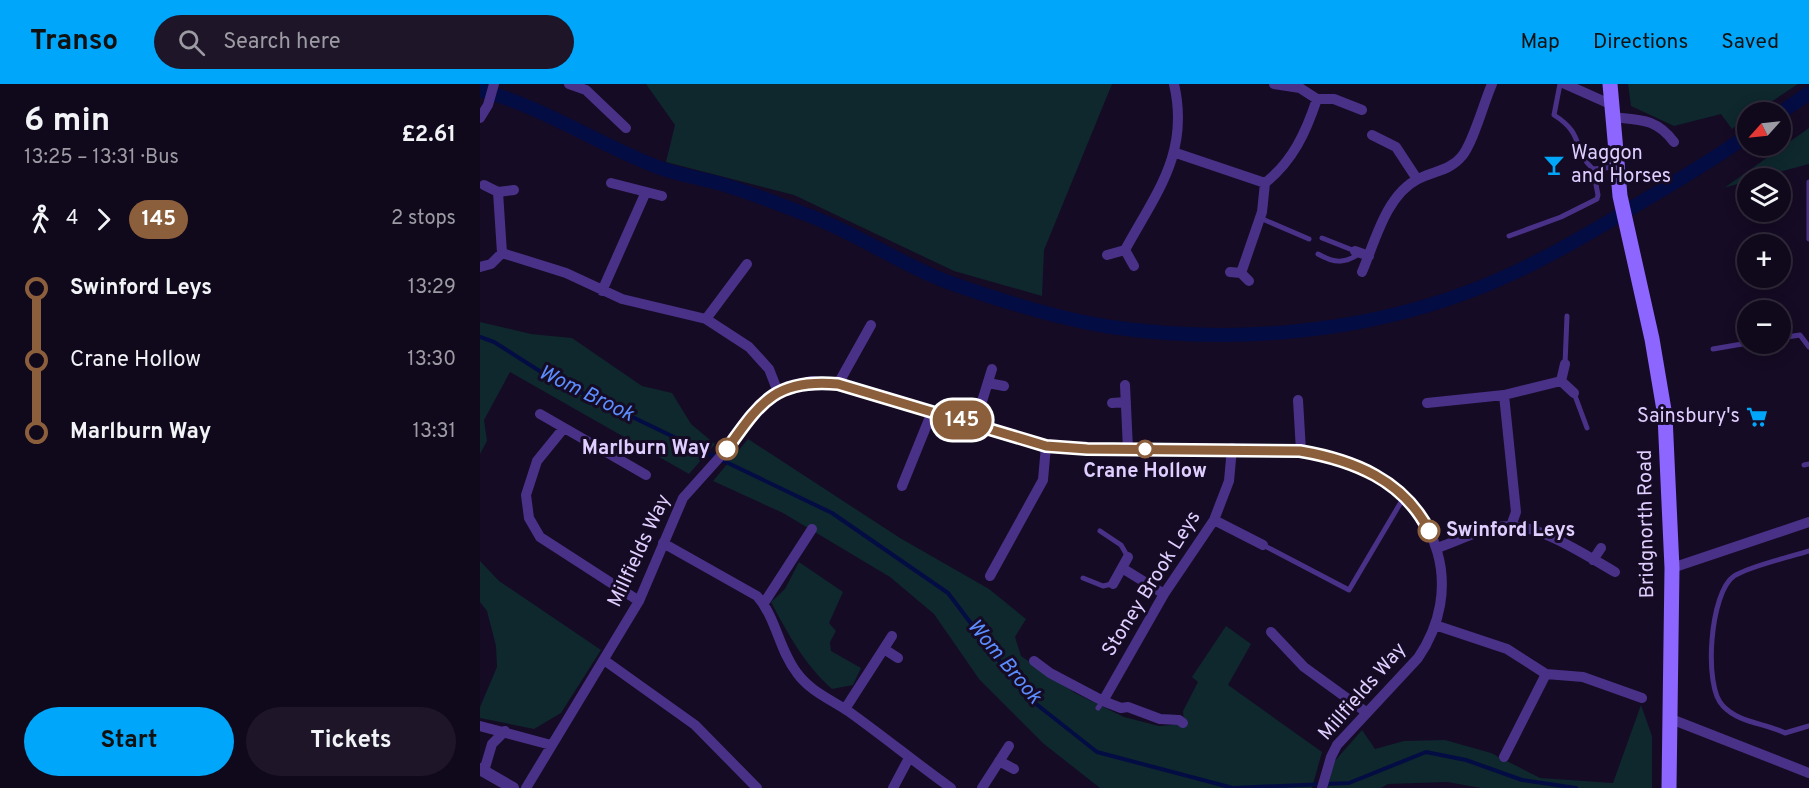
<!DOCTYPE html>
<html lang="en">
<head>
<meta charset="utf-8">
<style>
  body { margin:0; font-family:Overpass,sans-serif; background:#1e1628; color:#f1f3f6; height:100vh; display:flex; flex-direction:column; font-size:22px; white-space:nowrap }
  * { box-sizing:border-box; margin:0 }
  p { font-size:20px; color:#9c9aa3 }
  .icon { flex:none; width:33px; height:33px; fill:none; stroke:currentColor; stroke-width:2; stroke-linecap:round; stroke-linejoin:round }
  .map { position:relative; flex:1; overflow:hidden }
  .side { display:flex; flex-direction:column; background:#10081b; width:480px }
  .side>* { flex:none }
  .badge { padding:0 12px; border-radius:20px; font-size:21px; line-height:39px }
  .needle { width:39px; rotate:243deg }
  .fabs { position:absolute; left:1257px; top:18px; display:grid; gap:12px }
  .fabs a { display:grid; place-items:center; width:54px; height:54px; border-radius:50%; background:#10081b; box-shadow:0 3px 15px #0003,0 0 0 2px #30293a; font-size:30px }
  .map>.badge { position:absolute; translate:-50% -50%; box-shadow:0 0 0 3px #fff }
  .legs { display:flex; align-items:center; gap:9px; height:66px; padding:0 24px; font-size:20px }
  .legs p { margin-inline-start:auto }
  .head { display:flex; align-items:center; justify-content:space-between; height:102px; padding:0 24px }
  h1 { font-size:33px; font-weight:700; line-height:45px }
  .button { display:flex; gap:12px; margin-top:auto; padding:12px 24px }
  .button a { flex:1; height:69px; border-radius:36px; background:#00a6f9; color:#111; font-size:24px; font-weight:700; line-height:69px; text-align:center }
  .button a+a { background:#1e1628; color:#f1f3f6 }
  ul { padding:0 24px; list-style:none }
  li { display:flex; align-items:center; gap:21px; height:72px; font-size:22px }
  li i { display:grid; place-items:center; width:9px; height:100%; margin:0 8px; background:currentColor }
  li i::after { content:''; width:15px; height:15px; margin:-8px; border:4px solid; border-radius:50%; background:#10081b }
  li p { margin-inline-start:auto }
  li:first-child i { background:linear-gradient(#0000 50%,currentColor 0) }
  li:last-child i { background:linear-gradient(currentColor 50%,#0000 0) }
  header { display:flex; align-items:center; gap:36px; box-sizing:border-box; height:84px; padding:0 30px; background:#00a6f9; color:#111 }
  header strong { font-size:28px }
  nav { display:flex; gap:33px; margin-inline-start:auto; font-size:21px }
  .search { width:420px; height:54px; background:#1e1628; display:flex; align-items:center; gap:15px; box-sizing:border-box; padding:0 21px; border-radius:33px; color:#9c9aa3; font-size:22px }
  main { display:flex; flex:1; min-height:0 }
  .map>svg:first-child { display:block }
</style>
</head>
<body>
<header>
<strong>Transo</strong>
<div class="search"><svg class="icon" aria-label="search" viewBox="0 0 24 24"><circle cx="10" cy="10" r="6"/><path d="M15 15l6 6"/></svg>Search here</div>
<nav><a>Map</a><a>Directions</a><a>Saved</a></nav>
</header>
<main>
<section class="side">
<div class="head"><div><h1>6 min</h1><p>13:25 – 13:31 · Bus</p></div><b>£2.61</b></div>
<div class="legs"><svg class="icon" aria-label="walk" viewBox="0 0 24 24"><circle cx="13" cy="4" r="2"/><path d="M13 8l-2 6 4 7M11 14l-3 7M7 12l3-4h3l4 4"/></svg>4<svg class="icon" aria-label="forward" viewBox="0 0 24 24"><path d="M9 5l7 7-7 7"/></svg><b class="badge" style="background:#8b5e3c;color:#fff">145</b><p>2 stops</p></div>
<ul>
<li><i style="color:#8b5e3c"></i><b>Swinford Leys</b><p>13:29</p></li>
<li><i style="color:#8b5e3c"></i><span>Crane Hollow</span><p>13:30</p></li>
<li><i style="color:#8b5e3c"></i><b>Marlburn Way</b><p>13:31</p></li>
</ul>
<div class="button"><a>Start</a><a>Tickets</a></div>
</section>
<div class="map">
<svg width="1329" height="704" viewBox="0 0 1329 704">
  <rect width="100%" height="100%" fill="#150b24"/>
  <!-- green -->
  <path fill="#0e282e" d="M 166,0 L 632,0 L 564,166 L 562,212 L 474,187 L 314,111 L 186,78 L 195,41 Z
    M 1148,0 L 1318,0 L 1276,28 L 1268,28 L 1267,34 L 1252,45 L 1241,30 L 1194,42 L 1151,22 Z
    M 1329,44 L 1329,80 L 1277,94 L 1268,94 L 1267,97 L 1244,104 Z
    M 0,238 L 51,250 L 92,254 L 162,302 L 192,309 L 211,340 L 235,360 L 209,390 L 30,288 L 4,336 L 7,357 L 0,370 Z
    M 268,355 L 420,454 L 509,505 L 546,535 L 535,553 L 541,572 L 595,609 L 644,633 L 679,642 L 704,640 L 703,627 L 718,598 L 712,593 L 746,542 L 771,560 L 748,601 L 842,668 L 832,704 L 620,704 L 564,660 L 499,595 L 454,530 L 410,493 L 303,429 L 233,397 Z
    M 0,477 L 19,497 L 121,566 L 81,629 L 54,645 L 0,634 L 0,623 L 17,583 L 16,562 L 7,527 L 0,518 Z
    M 319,478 L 363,508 L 349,539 L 356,547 L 350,558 L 351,567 L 381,584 L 373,601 L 352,605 C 324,580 308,550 291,518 L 305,505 Z
    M 1161,621 L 1172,652 L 1172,704 L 1001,704 L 967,698 L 908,700 L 901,704 L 848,704 L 853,679 L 882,646 L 895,665 L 924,657 L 965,656 L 1011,669 L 1060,694 L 1133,699 Z"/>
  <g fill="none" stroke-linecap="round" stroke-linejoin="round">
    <!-- stream -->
    <path stroke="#040c44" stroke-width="4" d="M 0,253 L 14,258 L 69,293 L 352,429 L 468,509 L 546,612 L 617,668 L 753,704 L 869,699 L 946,668 L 986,676 L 1042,696 L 1096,704"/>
    <!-- canal -->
    <path stroke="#040c44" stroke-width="14" d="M 0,6 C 61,22 116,59 175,82 C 195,90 214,93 234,98 C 265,106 295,119 325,130 C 378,149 425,184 479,202 C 528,219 580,235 631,243 C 748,260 876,250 988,208 C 1050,185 1107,151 1163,117 C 1199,96 1234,75 1268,51
      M 1300,29 L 1329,9"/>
    <!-- service -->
    <path stroke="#493188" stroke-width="5" d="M 1080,0 L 1074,31 C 1106,51 1091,65 1113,85
      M 1329,98 L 1329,155
      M 780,134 L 829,155
      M 1029,152 L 1081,133 L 1117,115 L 1118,111 L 1113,85 L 1135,83
      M 842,154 L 875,167
      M 838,170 C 854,179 864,180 879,170
      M 1300,254 L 1320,251 L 1329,263
      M 1233,265 L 1268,259
      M 1085,280 L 1087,232
      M 1094,309 L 1107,344
      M 1324,381 L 1329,380
      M 620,447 L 641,461 L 648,473
      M 783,461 L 869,506 L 924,413
      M 1329,467 C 1310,473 1270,482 1254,492 C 1230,508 1223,603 1243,622 C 1259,639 1285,639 1305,649 L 1329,642
      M 603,494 L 623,502 L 632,500
      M 618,624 L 623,617"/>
    <!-- minor -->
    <path stroke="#493188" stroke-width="10" d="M 89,0 L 106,6 L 146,44
      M 794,0 L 820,4 L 837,15 L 854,15 L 882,26
      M 1085,0 L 1130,20
      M 1131,33 C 1160,36 1176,34 1194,58
      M 0,34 L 8,21 L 14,0
      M 892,51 L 916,63 L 937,95
      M 696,69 L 785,99 L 782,128 L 761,189
      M 131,99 L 182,112
      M 785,99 C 813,77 826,48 837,15
      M 4,101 L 18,108 L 34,106
      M 18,108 L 22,169
      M 645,166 C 676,109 710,69 694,0
      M 875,167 L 889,172
      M 627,171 L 645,166 L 654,182
      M 0,183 L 11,180 L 22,169 L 86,189 L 142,215 L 226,235 L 269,263 L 289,285 L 298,308
      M 750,188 L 761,189 L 769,197
      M 882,188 C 895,158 906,111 938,95 C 953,87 970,87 982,72 C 993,59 1004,18 1012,0
      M 122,207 L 165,110
      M 226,235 L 267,180
      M 1085,280 L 1081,297 L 1094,309
      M 508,299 L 524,302
      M 358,300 L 391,241
      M 645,301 L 648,365
      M 1024,311 L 1036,428 L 1031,442
      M 818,316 L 821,367
      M 632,319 L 646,318
      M 947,319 L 1024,311 L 1081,297
      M 60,330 L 166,391
      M 495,340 L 512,285
      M 83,345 L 57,377 L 46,411 L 49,434 L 60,453 L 159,517
      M 422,402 L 452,328
      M 734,436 L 783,461
      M 183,459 L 277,512 C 296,533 299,566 317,589 C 330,607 350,615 368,627 C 403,652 436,679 471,704
      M 957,464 C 980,456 1004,443 1028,442 C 1061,441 1107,472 1135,488
      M 1113,476 L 1121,464
      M 642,484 L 684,510
      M 1192,484 L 1329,438
      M 510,492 L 563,396 L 566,362
      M 633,500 L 648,473
      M 284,519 L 332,445
      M 955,541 L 1027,565 L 1066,590 L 1103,593 L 1162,614
      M 791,548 L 824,583 L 886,628
      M 404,565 L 418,574
      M 124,576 L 215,641 L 277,704
      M 554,577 L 570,589 L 623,617 L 641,624 L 648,623 L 680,635 L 699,636 L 703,639
      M 623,617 L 684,510 L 734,436 L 749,397 L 752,364
      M 365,625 L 412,552
      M 1191,635 L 1329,689
      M 0,642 L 71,661
      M 1024,673 L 1066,590
      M 519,677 L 534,685
      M 4,687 L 12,660 L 25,647
      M 46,704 L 159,517 L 203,414 L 247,365 L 278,322 L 287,314 L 331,297 L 358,300 L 566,362 L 607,365 L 821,367 C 843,371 866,374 886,385 C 960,424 985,505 938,574 L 857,661 L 851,673 L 842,704
      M 413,704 L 429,674
      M 502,704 L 529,662"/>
    <!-- tertiary -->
    <path stroke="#493188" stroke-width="12" d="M 0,685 L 33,704"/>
    <!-- secondary -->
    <path stroke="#8d65ff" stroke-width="15" d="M 1130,0 L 1140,112 L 1172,255 L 1185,332 L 1192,484 L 1189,704"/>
  </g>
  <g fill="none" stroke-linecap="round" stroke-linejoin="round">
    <defs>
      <path id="line-1" d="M 247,365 C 280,319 295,294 358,300 L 566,362 L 607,365 L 820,367 C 873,376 924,396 949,447"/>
    </defs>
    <!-- line-1 casing -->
    <use href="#line-1" stroke="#fff" stroke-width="14"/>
    <!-- line-1 -->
    <use href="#line-1" stroke="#8b5e3c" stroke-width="9"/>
  </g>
  <!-- icons -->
  <defs>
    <symbol id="bar-bare" viewBox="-9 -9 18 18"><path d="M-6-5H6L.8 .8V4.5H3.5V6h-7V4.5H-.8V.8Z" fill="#00a6f9" stroke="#150b24" stroke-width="2.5" paint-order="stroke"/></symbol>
    <symbol id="supermarket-bare" viewBox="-9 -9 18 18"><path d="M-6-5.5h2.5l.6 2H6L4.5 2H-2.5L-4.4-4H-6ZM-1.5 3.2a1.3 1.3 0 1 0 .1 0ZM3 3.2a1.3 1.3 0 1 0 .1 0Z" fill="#00a6f9" stroke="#150b24" stroke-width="2.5" paint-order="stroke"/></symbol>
  </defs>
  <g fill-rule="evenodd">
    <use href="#bar-bare" x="1059" y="66" width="30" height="30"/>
    <use href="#supermarket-bare" x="1262" y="318" width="30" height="30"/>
  </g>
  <!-- markers -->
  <g fill="#fff" stroke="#8b5e3c" stroke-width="3">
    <circle cx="247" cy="365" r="10"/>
    <circle cx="665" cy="365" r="8"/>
    <circle cx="949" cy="447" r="10"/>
  </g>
  <g text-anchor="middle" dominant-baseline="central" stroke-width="6" stroke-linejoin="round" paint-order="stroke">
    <!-- poi labels -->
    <g font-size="20" fill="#dfceff" stroke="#150b24" text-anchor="start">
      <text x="1091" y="70">Waggon<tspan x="1091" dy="23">and Horses</tspan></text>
      <text x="1260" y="333" text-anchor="end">Sainsbury's</text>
    </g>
    <!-- stop labels -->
    <g font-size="20" font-weight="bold" fill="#dfceff" stroke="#150b24" text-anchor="end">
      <text x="230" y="365">Marlburn Way</text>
      <text x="665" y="388" text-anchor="middle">Crane Hollow</text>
      <text x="966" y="447" text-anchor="start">Swinford Leys</text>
    </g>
    <!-- street labels -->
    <g font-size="20" fill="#dfceff" stroke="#150b24">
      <text transform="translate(1167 440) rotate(-91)">Bridgnorth Road</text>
      <text transform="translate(160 467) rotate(-65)">Millfields Way</text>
      <text transform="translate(672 500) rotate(-58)">Stoney Brook Leys</text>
      <text transform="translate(883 608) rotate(-49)">Millfields Way</text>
    </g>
    <!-- water labels -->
    <g font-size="21" font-style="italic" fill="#5c8dff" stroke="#150b24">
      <text transform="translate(106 310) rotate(26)">Wom Brook</text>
      <text transform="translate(524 578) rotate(50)">Wom Brook</text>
    </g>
  </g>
</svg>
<div class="fabs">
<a><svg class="needle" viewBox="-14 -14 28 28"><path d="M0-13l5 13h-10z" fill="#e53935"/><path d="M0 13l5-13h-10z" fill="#9c9aa3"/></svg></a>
<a><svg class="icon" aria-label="layers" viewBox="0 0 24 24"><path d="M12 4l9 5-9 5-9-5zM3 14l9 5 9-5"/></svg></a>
<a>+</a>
<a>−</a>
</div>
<b class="badge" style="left:482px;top:336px;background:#8b5e3c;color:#fff">145</b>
</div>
</main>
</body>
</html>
